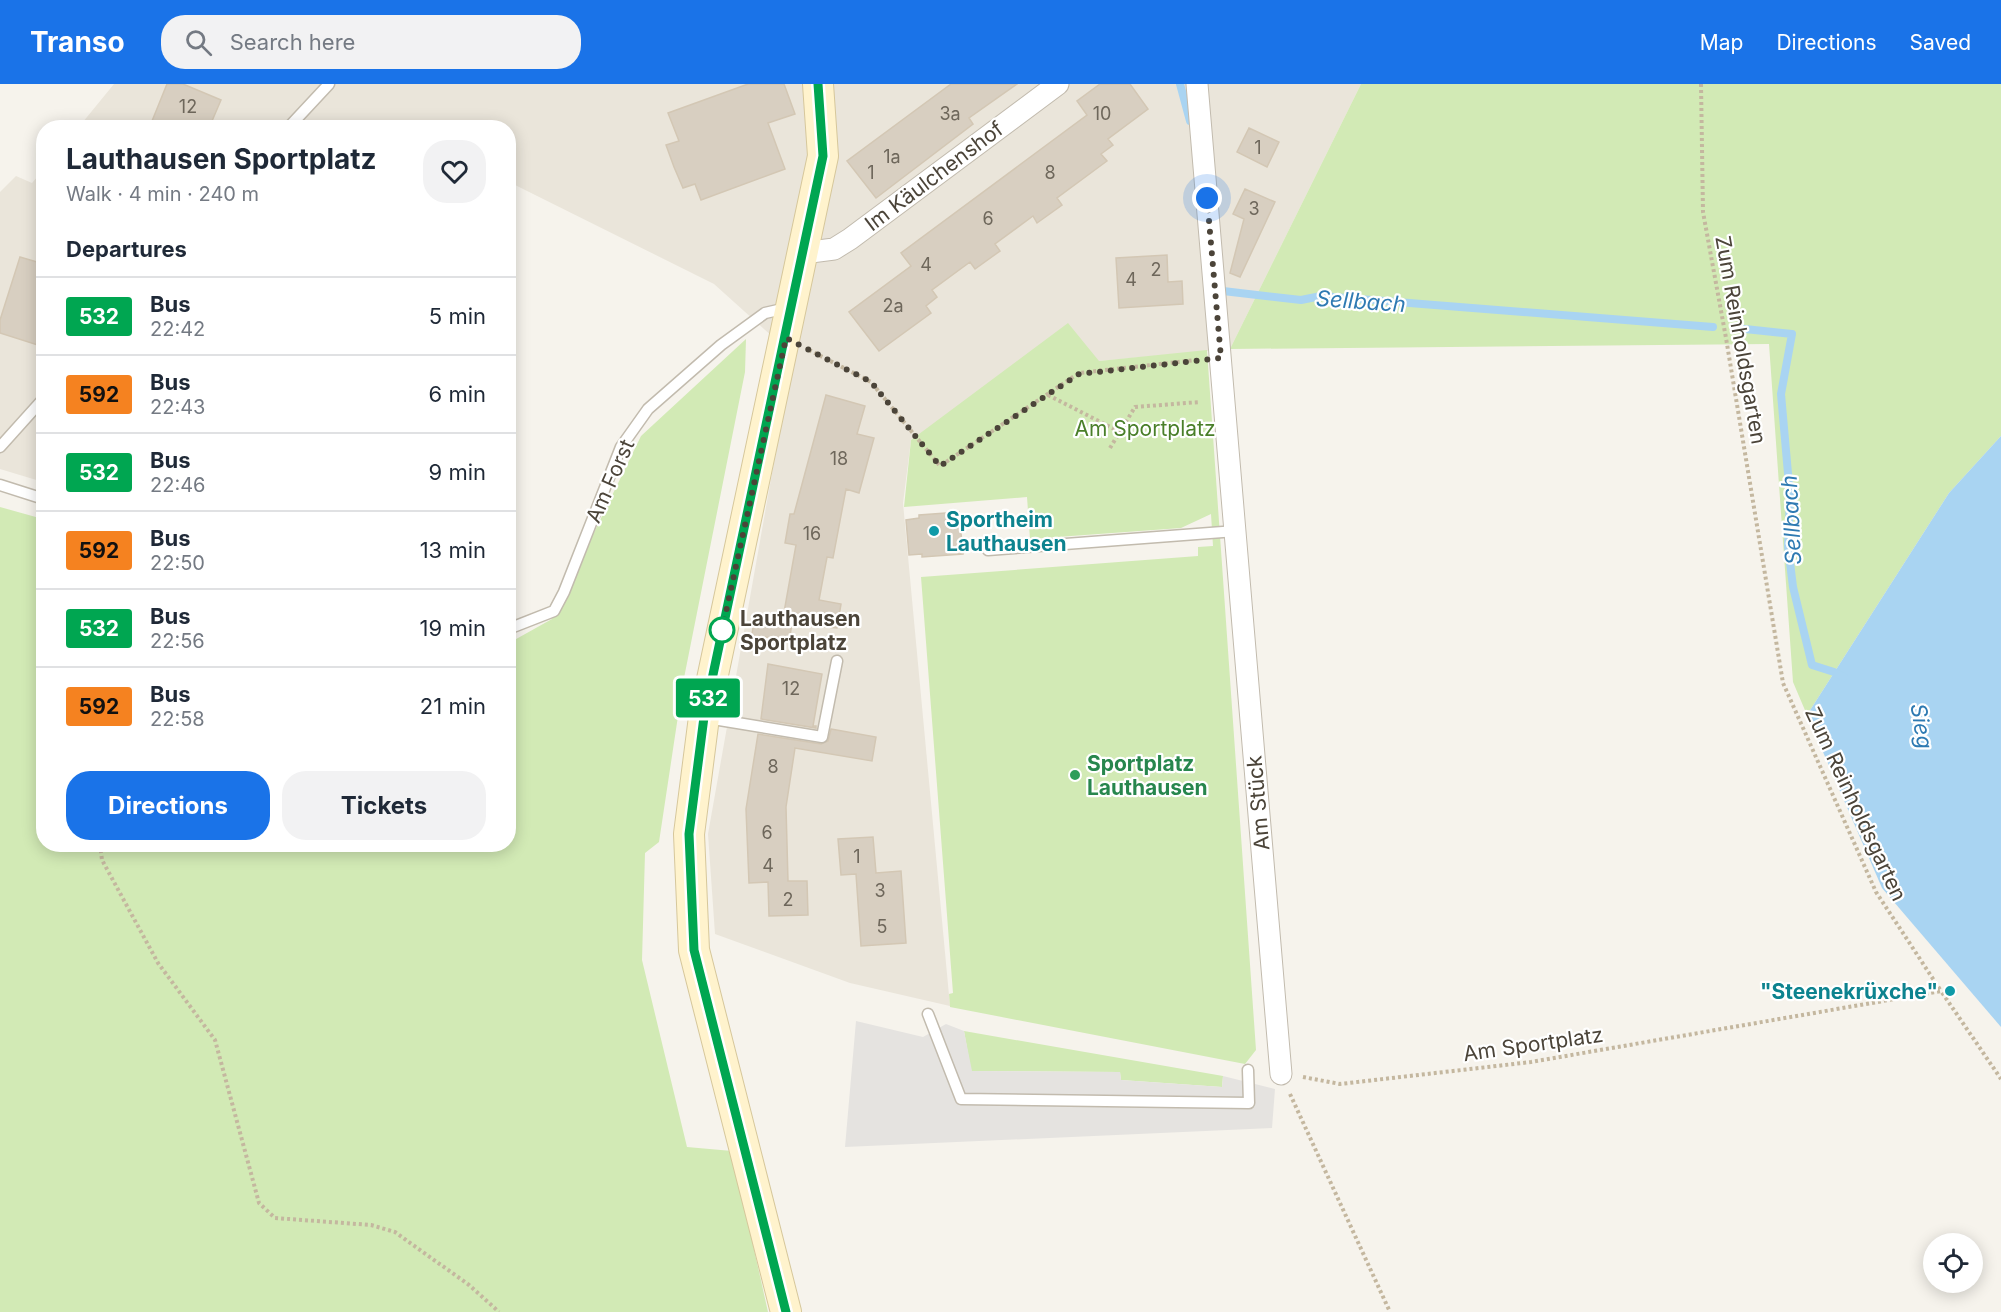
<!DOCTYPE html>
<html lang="en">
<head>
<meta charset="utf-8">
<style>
  body { margin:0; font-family:Inter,sans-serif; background:#f2f2f3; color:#1f2937; height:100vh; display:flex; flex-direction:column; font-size:22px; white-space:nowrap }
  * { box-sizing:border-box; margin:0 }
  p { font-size:20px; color:#747a83 }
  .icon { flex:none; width:33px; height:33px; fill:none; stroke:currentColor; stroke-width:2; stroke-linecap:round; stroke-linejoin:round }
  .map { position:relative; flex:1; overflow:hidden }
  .drawer { position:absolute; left:36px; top:36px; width:480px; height:732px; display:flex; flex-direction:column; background:#fff; border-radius:24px; box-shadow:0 3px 15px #0003 }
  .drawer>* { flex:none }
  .badge { padding:0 12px; border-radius:4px; font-size:21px; line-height:39px }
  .buttons { position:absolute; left:1923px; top:1149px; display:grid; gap:12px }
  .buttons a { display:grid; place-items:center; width:60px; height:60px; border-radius:50%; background:#fff; box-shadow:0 3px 15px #0003; font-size:30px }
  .you { position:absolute; width:30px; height:30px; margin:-15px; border:4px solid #fff; border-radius:50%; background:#1a73e8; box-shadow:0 0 0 9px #1a73e833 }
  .map>.badge { position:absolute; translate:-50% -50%; box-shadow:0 0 0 3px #fff }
  h2 { padding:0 30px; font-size:22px; line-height:54px }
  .round { display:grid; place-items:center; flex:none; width:63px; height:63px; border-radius:24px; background:#f2f2f3 }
  .summary { display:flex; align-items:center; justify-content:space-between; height:102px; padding:0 30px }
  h1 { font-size:28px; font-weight:700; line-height:45px }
  .button { display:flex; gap:12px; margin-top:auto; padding:12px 30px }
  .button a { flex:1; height:69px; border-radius:24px; background:#1a73e8; color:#fff; font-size:24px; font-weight:700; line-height:69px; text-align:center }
  .button a+a { background:#f2f2f3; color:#1f2937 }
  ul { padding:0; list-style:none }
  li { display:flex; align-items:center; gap:18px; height:78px; padding:0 30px; border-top:2px solid #e0e1e3 }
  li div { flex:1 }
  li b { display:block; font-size:22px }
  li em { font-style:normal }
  li .badge { min-width:66px; font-weight:700; text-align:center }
  header { display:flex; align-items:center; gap:36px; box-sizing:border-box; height:84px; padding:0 30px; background:#1a73e8; color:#fff }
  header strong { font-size:28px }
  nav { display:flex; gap:33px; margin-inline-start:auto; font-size:21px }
  .search { width:420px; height:54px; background:#f2f2f3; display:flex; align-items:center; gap:15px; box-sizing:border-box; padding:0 21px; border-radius:24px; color:#747a83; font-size:22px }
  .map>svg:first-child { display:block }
</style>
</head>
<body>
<header>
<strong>Transo</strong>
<div class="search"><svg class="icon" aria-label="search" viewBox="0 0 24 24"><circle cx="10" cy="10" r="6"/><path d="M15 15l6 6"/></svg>Search here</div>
<nav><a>Map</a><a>Directions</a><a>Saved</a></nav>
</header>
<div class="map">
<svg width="2001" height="1228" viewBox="0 0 2001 1228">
  <rect width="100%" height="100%" fill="#f6f3ec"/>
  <!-- residential -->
  <path fill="#eae5da" d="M 114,0 L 1361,0 L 1230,265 L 1099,277 L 911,356 L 903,419 L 950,922 L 850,899 L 715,850 L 708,750 L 793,271 L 714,200 L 509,98 L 508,44 L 78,44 Z
    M 43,86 L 43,398 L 0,385 L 0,108 L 16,92 L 32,99 Z"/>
  <!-- green -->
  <path fill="#d2eab5" d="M 1361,0 L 2001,0 L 2001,352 L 1949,409 L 1807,631 L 1793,598 L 1769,260 L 1230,265 Z
    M 1068,239 L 1099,277 L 1207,266 L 1256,966 L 1245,980 L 950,923 L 949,910 L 953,909 L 921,493 L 1198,472 L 1198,463 L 1213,462 L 1211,430 L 1181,444 L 1030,455 L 1027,413 L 904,423 L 911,356 Z
    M 746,255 L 745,288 L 683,599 L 659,758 L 645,769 L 642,876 L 687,1063 L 732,1067 L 768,1228 L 0,1228 L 0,423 L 43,435 L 44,760 L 508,760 L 509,559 L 552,535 L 641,352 Z
    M 964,947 L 1223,992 L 1222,1003 L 1121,996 L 1120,988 L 971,987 Z"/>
  <!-- parking -->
  <path fill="#e5e3e0" d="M 856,937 L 923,953 L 946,940 L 964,947 L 972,987 L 1120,988 L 1121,996 L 1222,1003 L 1223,992 L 1275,1005 L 1272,1044 L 845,1063 Z"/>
  <!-- water -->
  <path fill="#a9d4f2" d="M 2001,352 L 2001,943 L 1882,804 L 1807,631 L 1949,409 Z"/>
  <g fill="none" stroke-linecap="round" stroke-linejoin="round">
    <!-- stream -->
    <path stroke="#a9d4f2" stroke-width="8" d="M 1180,0 L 1190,37
      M 1223,207 L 1301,216 L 1321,212 L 1713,243
      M 1745,245 L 1792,250 L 1781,310 L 1790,412 L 1788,462 L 1793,503 L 1812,581 L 1834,588 L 1844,593"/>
  </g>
  <!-- building -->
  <path fill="#d8cfc1" stroke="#d3c7b4" stroke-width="1.5" d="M 167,0 L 183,0 L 221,16 L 209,44 L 168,44 L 152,37 Z
    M 748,0 L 784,0 L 795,30 L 768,39 L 785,85 L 701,116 L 695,100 L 683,104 L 674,83 L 666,61 L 679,57 L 668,29 Z
    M 951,0 L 1017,0 L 969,34 L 973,40 L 876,114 L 847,77 Z
    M 1100,0 L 1130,0 L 1148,25 L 1108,55 L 1113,61 L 1101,70 L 1107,77 L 1057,114 L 1062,121 L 1037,139 L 1033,132 L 995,160 L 1000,167 L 975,185 L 970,178 L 932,206 L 937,213 L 926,222 L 931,229 L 879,267 L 849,228 L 911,182 L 901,169 L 1087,31 L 1077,17 Z
    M 1249,44 L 1279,58 L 1267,83 L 1237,68 Z
    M 1245,105 L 1275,118 L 1240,193 L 1230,189 L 1244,135 L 1233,130 Z
    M 1167,171 L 1168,198 L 1182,197 L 1183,220 L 1119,224 L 1116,174 Z
    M 20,173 L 44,180 L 44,263 L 0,249 L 0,236 Z
    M 826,311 L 865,322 L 857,350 L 874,354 L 859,409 L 846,405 L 833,474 L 827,473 L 819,516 L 841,520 L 837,544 L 792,540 L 789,557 L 752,551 L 755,529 L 783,534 L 796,461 L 785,459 L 790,430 L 794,430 Z
    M 959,428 L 963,470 L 922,473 L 922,470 L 909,471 L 906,436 L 919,434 L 919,431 Z
    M 768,580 L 822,590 L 813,642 L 816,642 L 816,644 L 761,635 Z
    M 831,645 L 876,653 L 872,677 L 795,664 L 786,723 L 788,797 L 807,797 L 808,831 L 769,832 L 768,798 L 749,799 L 746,725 L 758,650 L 821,660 L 828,657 Z
    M 873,753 L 876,789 L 901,787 L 906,859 L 861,862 L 856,790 L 841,791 L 838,755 Z"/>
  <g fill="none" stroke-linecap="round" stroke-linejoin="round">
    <defs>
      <path id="lane" d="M 288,44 L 329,0
        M 0,363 L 44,314
        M 0,401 L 44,415
        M 988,466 L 1236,447
        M 508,545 L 554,527 L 564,508 L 621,363 L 648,325 L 721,261 L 765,229 L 787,224
        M 707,634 L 822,653 L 837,577
        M 928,930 L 961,1015 L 1249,1019 L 1248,986"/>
      <path id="street" d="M 1197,0 L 1281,990
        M 803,169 L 834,165 L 850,155 L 1058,0"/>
      <path id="secondary" d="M 786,1228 L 694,866 L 689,750 L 704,633 L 823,72 L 818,0"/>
    </defs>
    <!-- lane casing -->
    <use href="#lane" stroke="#c2bbae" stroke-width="13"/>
    <!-- street casing -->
    <use href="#street" stroke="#c2bbae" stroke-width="23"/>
    <!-- secondary casing -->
    <use href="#secondary" stroke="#d6c79b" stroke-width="32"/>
    <!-- path -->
    <path stroke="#c4b79f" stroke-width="4" stroke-dasharray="3 3" stroke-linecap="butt" d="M 1701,0 L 1703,128 L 1726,254 L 1783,599 L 1876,808 L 1941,907
      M 809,266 L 871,298 L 940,382 L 1079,289 L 1196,276
      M 1048,311 L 1120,348
      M 1110,364 L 1135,323 L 1200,318
      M 100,760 L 102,776 L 158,879 L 215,956 L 259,1119 L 275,1134 L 371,1141 L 395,1148 L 469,1201 L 499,1228
      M 1303,993 L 1340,1000 L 1531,978 L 1941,907 L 2001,995
      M 1290,1010 L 1390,1228"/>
    <!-- lane -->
    <use href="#lane" stroke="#fff" stroke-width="10"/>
    <!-- street -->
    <use href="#street" stroke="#fff" stroke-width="21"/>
    <!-- secondary -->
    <use href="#secondary" stroke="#fff3cd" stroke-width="30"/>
  </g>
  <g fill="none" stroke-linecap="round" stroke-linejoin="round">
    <defs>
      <path id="line" d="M 786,1228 L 694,866 L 689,750 L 704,633 L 823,72 L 818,0"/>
    </defs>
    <!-- line casing -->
    <use href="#line" stroke="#fff" stroke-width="14"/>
    <!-- line -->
    <use href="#line" stroke="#00a651" stroke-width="9"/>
    <!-- walk -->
    <path stroke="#4b4439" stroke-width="6" stroke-dasharray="0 10.8" d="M 722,546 L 786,254 L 871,298 L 940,382 L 1079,290 L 1221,274 L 1207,114"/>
  </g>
  <!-- markers -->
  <g fill="#0f9aa8" stroke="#fff" stroke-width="2">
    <circle cx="934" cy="447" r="6"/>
    <circle cx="1950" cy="907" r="6"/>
  </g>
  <circle fill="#fff" stroke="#00a651" stroke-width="3" cx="722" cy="546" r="12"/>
  <circle fill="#2e9e5b" stroke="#fff" stroke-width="2" cx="1075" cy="691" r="6"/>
  <g text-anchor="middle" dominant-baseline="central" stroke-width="4.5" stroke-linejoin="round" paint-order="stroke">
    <!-- number labels -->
    <g font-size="18" fill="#6e675b">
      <text x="188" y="22">12</text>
      <text x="950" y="29">3a</text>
      <text x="1102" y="29">10</text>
      <text x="1258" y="63">1</text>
      <text x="892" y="72">1a</text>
      <text x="871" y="88">1</text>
      <text x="1050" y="88">8</text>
      <text x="1254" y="124">3</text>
      <text x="988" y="134">6</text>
      <text x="926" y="180">4</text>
      <text x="1156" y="185">2</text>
      <text x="1131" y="195">4</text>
      <text x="893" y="221">2a</text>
      <text x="839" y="374">18</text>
      <text x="812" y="449">16</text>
      <text x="791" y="604">12</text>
      <text x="773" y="682">8</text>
      <text x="767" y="748">6</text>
      <text x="857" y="772">1</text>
      <text x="768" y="781">4</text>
      <text x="880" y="806">3</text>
      <text x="788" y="815">2</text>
      <text x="882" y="842">5</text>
    </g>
    <!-- street labels -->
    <g font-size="21" fill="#4b4439" stroke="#fff">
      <text transform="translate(934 92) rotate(-37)">Im Käulchenshof</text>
      <text transform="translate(1741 256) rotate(80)">Zum Reinholdsgarten</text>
      <text transform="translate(610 397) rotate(-66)">Am Forst</text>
      <text transform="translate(1258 719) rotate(-95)">Am Stück</text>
      <text transform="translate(1856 720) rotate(65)">Zum Reinholdsgarten</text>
      <text transform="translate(1533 960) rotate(-8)">Am Sportplatz</text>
    </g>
    <!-- park labels -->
    <g font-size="21" fill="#4a7f2a" stroke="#fff">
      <text x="1145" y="344">Am Sportplatz</text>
    </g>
    <!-- culture labels -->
    <g font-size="21" font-weight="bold" fill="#0d838f" stroke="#fff" text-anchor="start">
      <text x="946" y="435">Sportheim<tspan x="946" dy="24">Lauthausen</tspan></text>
      <text x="1938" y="907" text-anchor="end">"Steenekrüxche"</text>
    </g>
    <!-- stop labels -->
    <g font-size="21" font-weight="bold" fill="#4b4439" stroke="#fff" text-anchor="start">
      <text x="740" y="534">Lauthausen<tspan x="740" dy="24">Sportplatz</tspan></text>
    </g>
    <!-- leisure labels -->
    <g font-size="21" font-weight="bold" fill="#27864d" stroke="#fff" text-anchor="start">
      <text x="1087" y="679">Sportplatz<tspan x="1087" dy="24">Lauthausen</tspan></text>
    </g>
    <!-- water labels -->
    <g font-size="22" font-style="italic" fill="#2e7ab2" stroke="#fff">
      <text transform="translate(1361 217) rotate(4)">Sellbach</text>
      <text transform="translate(1791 436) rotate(-93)">Sellbach</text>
      <text transform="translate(1922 642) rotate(81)">Sieg</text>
    </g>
  </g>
</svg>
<div class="buttons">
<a><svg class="icon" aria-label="locate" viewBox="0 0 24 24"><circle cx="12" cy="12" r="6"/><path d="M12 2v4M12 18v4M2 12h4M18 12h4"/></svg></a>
</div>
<div class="you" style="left:1207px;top:114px"></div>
<b class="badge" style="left:708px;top:614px;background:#00a651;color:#fff">532</b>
<section class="drawer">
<div class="summary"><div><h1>Lauthausen Sportplatz</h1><p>Walk · 4 min · 240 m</p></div><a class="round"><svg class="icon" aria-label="heart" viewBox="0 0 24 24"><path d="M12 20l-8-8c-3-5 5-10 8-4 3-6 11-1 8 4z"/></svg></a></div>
<h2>Departures</h2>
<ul>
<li><span class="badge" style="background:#00a651;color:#fff">532</span><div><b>Bus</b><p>22:42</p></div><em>5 min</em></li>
<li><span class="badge" style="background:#f58220;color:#111">592</span><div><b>Bus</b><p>22:43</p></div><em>6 min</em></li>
<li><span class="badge" style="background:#00a651;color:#fff">532</span><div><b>Bus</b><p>22:46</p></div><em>9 min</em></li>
<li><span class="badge" style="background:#f58220;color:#111">592</span><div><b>Bus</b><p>22:50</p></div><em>13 min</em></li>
<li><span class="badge" style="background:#00a651;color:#fff">532</span><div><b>Bus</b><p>22:56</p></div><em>19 min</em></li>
<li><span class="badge" style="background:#f58220;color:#111">592</span><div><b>Bus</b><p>22:58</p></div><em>21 min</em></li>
</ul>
<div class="button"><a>Directions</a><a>Tickets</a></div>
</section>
</div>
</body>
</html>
